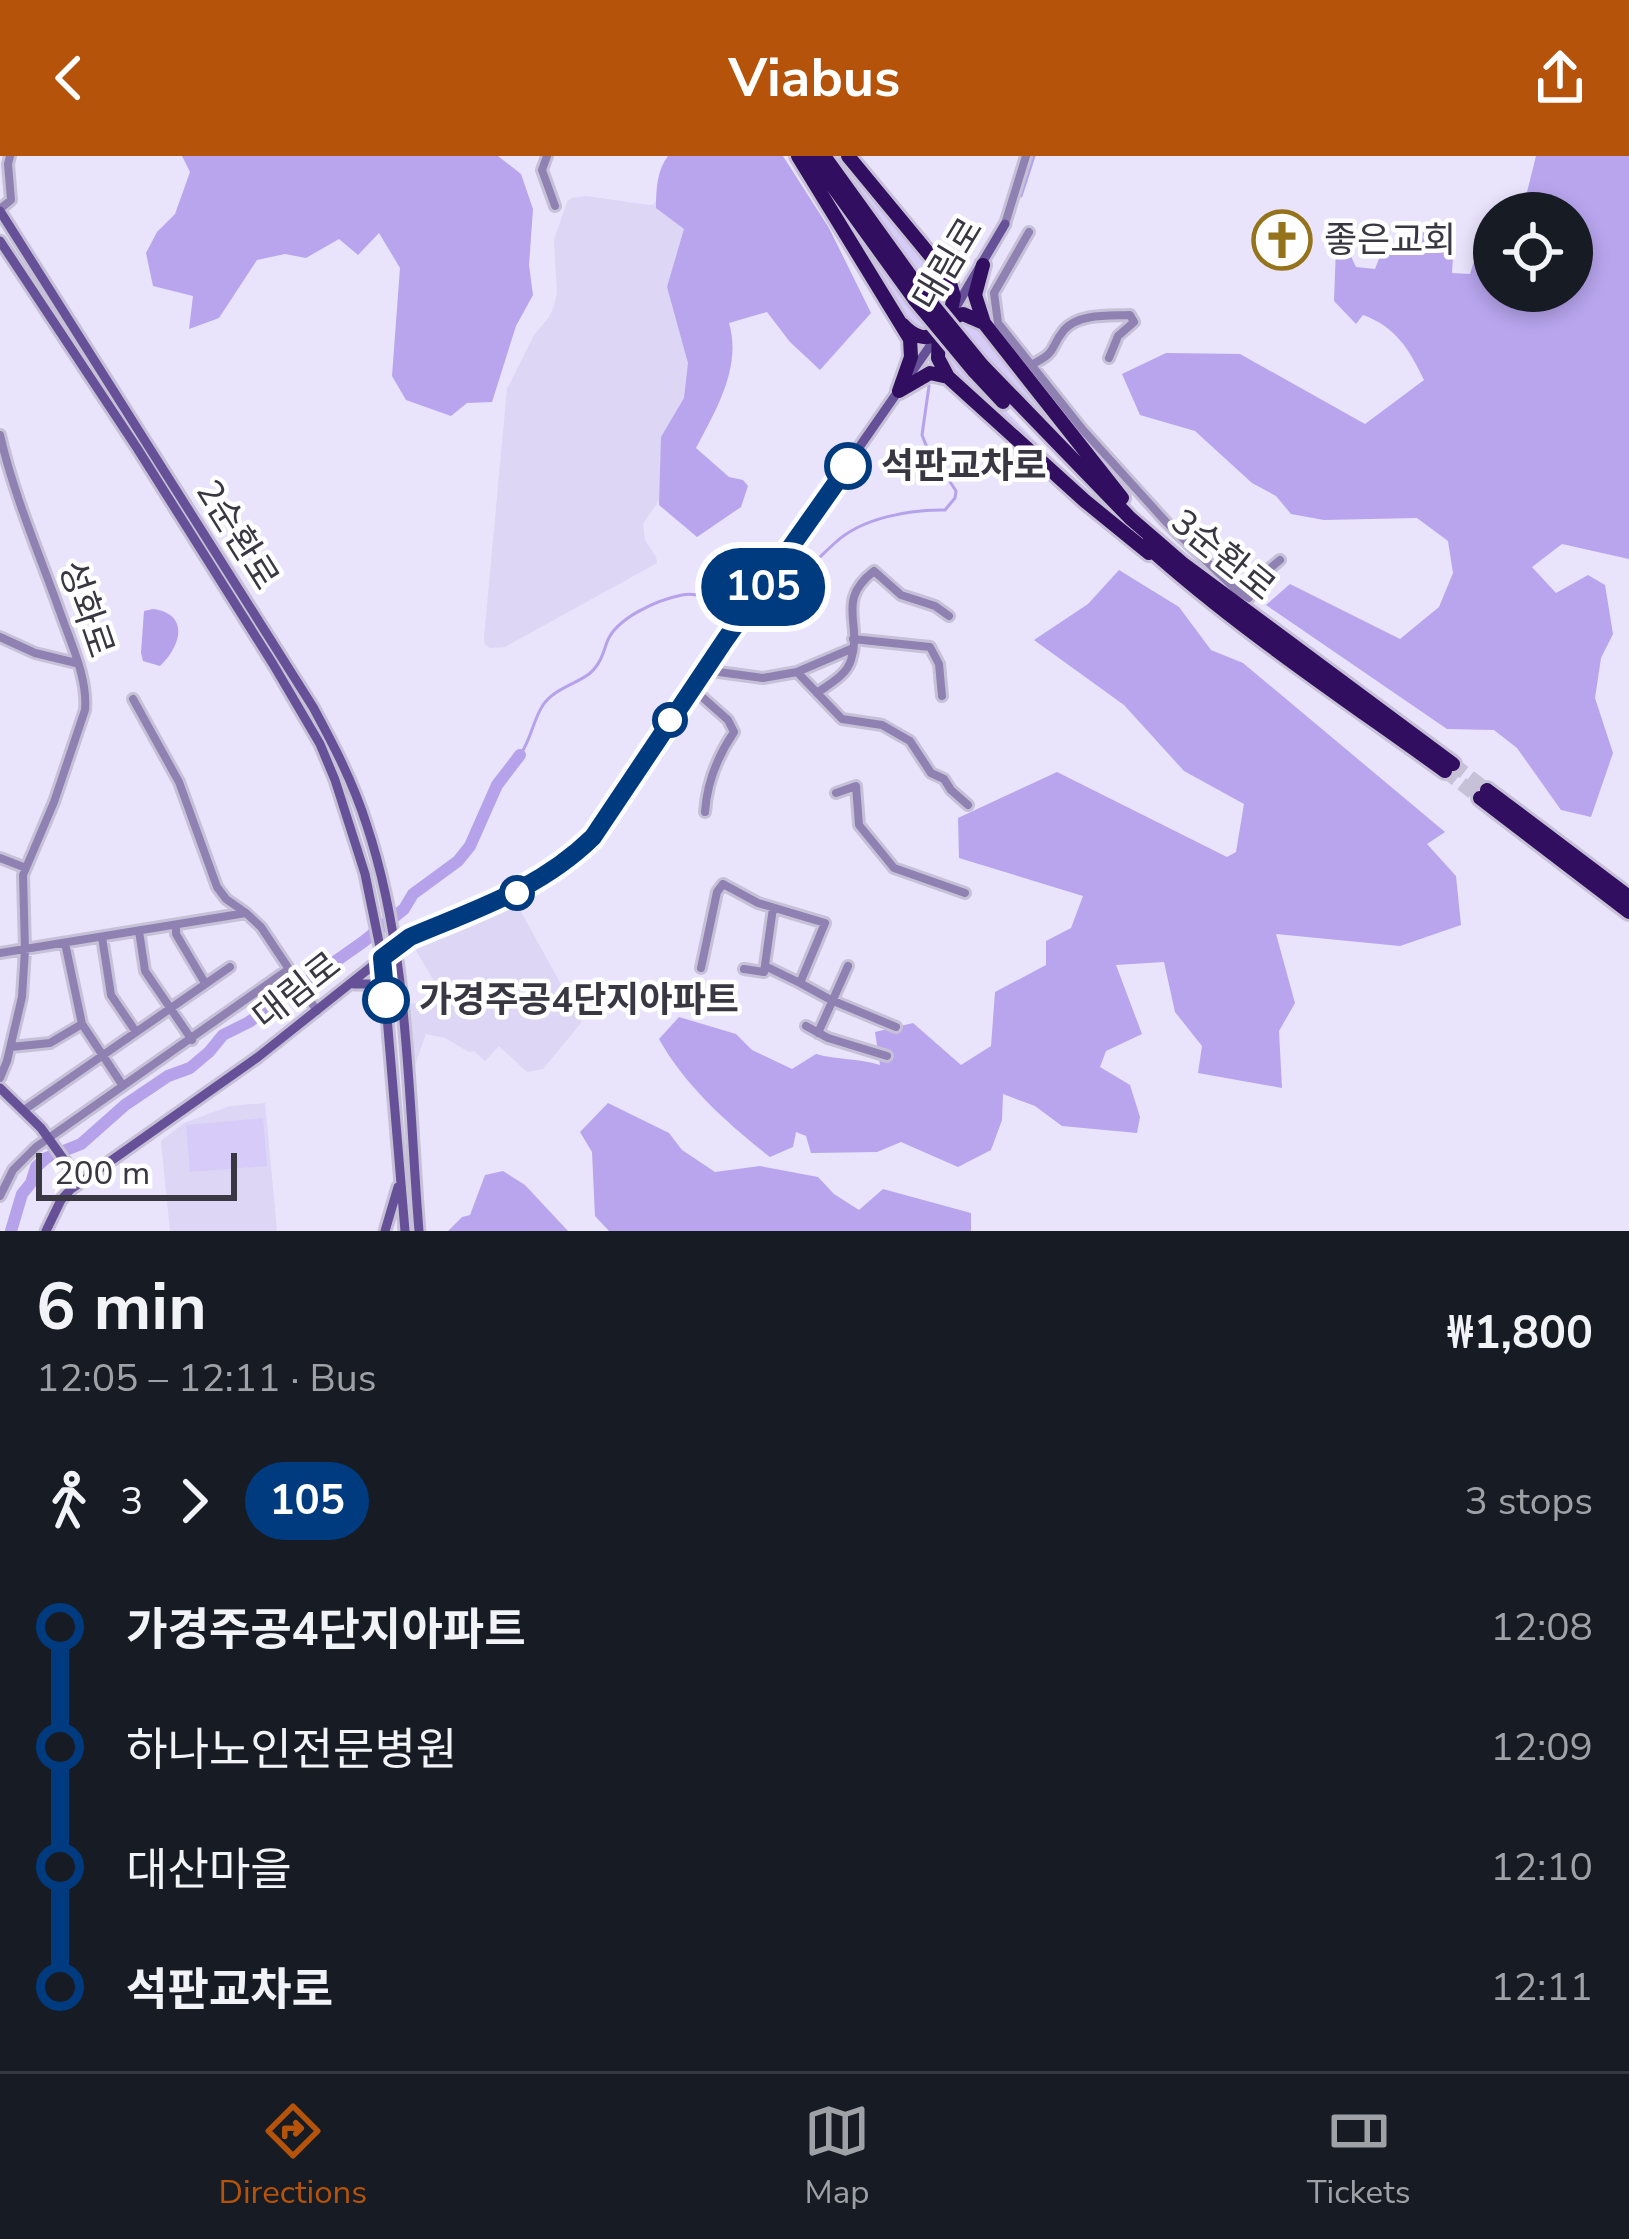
<!DOCTYPE html>
<html lang="en">
<head>
<meta charset="utf-8">
<style>
  body { margin:0; font-family:"Nunito Sans","Noto Sans KR",sans-serif; background:#20242c; color:#f1f3f6; height:100vh; display:flex; flex-direction:column; font-size:45px; white-space:nowrap }
  * { box-sizing:border-box; margin:0 }
  p { font-size:39px; color:#9ea1a6 }
  .icon { flex:none; width:66px; height:66px; fill:none; stroke:currentColor; stroke-width:2; stroke-linecap:round; stroke-linejoin:round }
  .map { position:relative; height:1075px; overflow:hidden }
  .drawer { display:flex; flex-direction:column; background:#171b24; flex:1 }
  .drawer>* { flex:none }
  .badge { padding:0 24px; border-radius:39px; font-size:42px; line-height:78px }
  .buttons { position:absolute; left:1473px; top:36px; display:grid; gap:24px }
  .buttons a { display:grid; place-items:center; width:120px; height:120px; border-radius:50%; background:#171b24; box-shadow:0 6px 18px #0003; font-size:60px }
  .scale { position:absolute; left:36px; bottom:30px; width:201px; box-sizing:border-box; padding-left:12px; border:6px solid #393741; border-top:0; font-size:33px; line-height:42px; white-space:nowrap; color:#393741; -webkit-text-stroke:9px #fff; paint-order:stroke }
  .map>.badge { position:absolute; translate:-50% -50%; box-shadow:0 0 0 6px #fff }
  .legs { display:flex; align-items:center; gap:18px; height:132px; padding:0 36px; font-size:39px }
  .legs p { margin-inline-start:auto }
  .head { display:flex; align-items:center; justify-content:space-between; height:204px; padding:0 36px }
  h1 { font-size:66px; font-weight:700; line-height:90px }
  ul { padding:0 36px; list-style:none }
  li { display:flex; align-items:center; gap:42px; height:120px; font-size:45px }
  li i { display:grid; place-items:center; width:18px; height:100%; margin:0 15px; background:currentColor }
  li i::after { content:''; width:30px; height:30px; margin:-15px; border:9px solid; border-radius:50%; background:#171b24 }
  li p { margin-inline-start:auto }
  li:first-child i { background:linear-gradient(#0000 50%,currentColor 0) }
  li:last-child i { background:linear-gradient(currentColor 50%,#0000 0) }
  header { display:flex; justify-content:space-between; align-items:center; height:156px; padding:0 36px; background:#b45309; color:#fff; font-size:54px; font-weight:700 }
  .tab-bar { display:flex; justify-content:space-around; align-items:center; height:168px; border-top:3px solid #363941; background:#171b24; font-size:33px; color:#9ea1a6 }
  .tab-bar a { display:grid; justify-items:center; gap:6px }
  .tab-bar .selected { color:#b45309 }
  .map>svg:first-child { display:block }
</style>
</head>
<body>
<header><svg class="icon" aria-label="back" viewBox="0 0 24 24"><path d="M15 5l-7 7 7 7"/></svg>Viabus<svg class="icon" aria-label="share" viewBox="0 0 24 24"><path d="M12 15V3M7 8l5-5 5 5M5 13v7h14v-7"/></svg></header>
<div class="map">
<svg width="1629" height="1075" viewBox="0 0 1629 1075">
  <rect width="100%" height="100%" fill="#e9e3fc"/>
  <!-- built -->
  <path fill="#ddd6f5" d="M 726,38 L 713,223 L 662,340 L 643,368 L 645,384 L 656,401 L 657,407 L 505,491 L 490,492 L 485,488 L 484,482 L 507,233 L 534,179 L 549,161 L 554,150 L 557,137 L 554,84 L 567,46 L 571,42 L 586,40 L 649,49 L 654,48 L 658,42 Z
    M 514,743 L 563,832 L 582,852 L 581,867 L 543,913 L 527,916 L 499,890 L 485,905 L 474,895 L 469,896 L 445,882 L 426,878 L 414,912 L 409,847 L 426,849 L 434,825 L 415,793 Z
    M 265,947 L 277,1075 L 170,1075 L 161,985 L 184,967 L 230,950 Z"/>
  <!-- green -->
  <path fill="#d6cbf9" d="M 802,0 L 807,0 L 909,149 L 926,134 L 830,0 L 844,0 L 948,128 L 947,150 L 929,176 L 911,173 Z
    M 967,165 L 974,165 L 1109,332 L 970,184 L 954,201 L 1098,350 L 947,212 L 943,192 L 956,172 Z
    M 263,962 L 267,1010 L 190,1016 L 186,969 Z"/>
  <!-- forest -->
  <path fill="#b8a5ee" d="M 182,0 L 498,0 L 521,18 L 533,53 L 529,109 L 533,139 L 516,170 L 492,246 L 467,247 L 451,260 L 406,244 L 392,220 L 400,112 L 379,77 L 358,99 L 339,83 L 306,102 L 285,98 L 257,104 L 219,162 L 189,173 L 193,140 L 153,130 L 146,97 L 157,76 L 175,58 L 190,16 Z
    M 668,0 L 783,0 L 829,72 L 871,157 L 820,214 L 790,186 L 767,156 L 729,167 C 742,211 716,254 696,292 L 729,321 L 743,324 L 748,330 L 741,351 L 697,381 L 659,349 L 661,281 L 684,242 L 688,207 L 667,131 L 684,73 L 656,52 C 656,34 657,14 668,0 Z
    M 1536,0 L 1629,0 L 1629,403 L 1562,388 L 1532,411 L 1556,437 L 1588,419 L 1605,429 L 1613,478 L 1601,502 L 1595,542 L 1613,597 L 1591,661 L 1561,654 L 1517,592 L 1494,574 L 1447,573 L 1266,449 L 1290,428 L 1400,483 L 1439,451 L 1453,417 L 1448,385 L 1417,362 L 1324,364 L 1291,358 L 1276,340 L 1252,327 L 1195,275 L 1140,259 L 1122,218 L 1166,197 L 1240,198 L 1365,268 L 1424,224 C 1409,193 1396,171 1363,159 L 1356,168 L 1334,145 L 1336,91 L 1346,90 L 1356,111 L 1375,113 L 1382,95 L 1413,81 L 1417,66 L 1438,72 L 1453,101 L 1452,117 L 1470,118 L 1478,92 L 1494,85 L 1494,135 L 1572,135 L 1572,57 L 1525,57 L 1524,48 Z
    M 1119,414 L 1179,451 L 1211,494 L 1243,507 L 1445,676 L 1427,688 L 1456,720 L 1461,769 L 1400,790 L 1276,778 L 1295,847 L 1279,875 L 1282,932 L 1198,917 L 1202,890 L 1175,856 L 1164,806 L 1116,809 L 1142,878 L 1106,895 L 1100,911 L 1130,929 L 1140,961 L 1137,977 L 1062,970 L 1035,950 L 1003,938 L 1002,964 L 991,994 L 958,1011 L 901,986 L 877,996 L 811,997 L 806,980 L 796,976 L 793,991 L 770,1001 C 728,968 685,930 659,883 L 679,861 L 736,878 L 752,894 L 792,913 L 816,898 C 837,904 858,902 880,909 L 875,876 L 913,867 L 961,909 L 991,890 L 995,836 L 1046,809 L 1046,785 L 1071,772 L 1083,740 L 959,702 L 958,662 L 1057,616 L 1227,701 L 1236,696 L 1244,648 L 1184,615 L 1124,549 L 1034,484 L 1088,448 Z
    M 608,947 L 669,977 L 682,994 L 715,1016 L 760,1010 L 818,1021 L 834,1038 L 859,1054 L 883,1033 L 971,1057 L 971,1075 L 609,1075 L 595,1060 L 592,996 L 580,976 Z
    M 503,1015 L 525,1029 L 568,1075 L 448,1075 L 462,1061 L 470,1059 L 485,1019 Z"/>
  <!-- water -->
  <path fill="#b5a2eb" d="M 153,453 C 190,458 181,490 160,510 L 143,505 L 141,497 L 144,455 Z"/>
  <g fill="none" stroke-linecap="round" stroke-linejoin="round">
    <!-- stream -->
    <path stroke="#b5a2eb" stroke-width="3" d="M 1021,40 L 1034,0
      M 784,428 C 806,417 818,402 836,386 C 862,362 911,353 945,354 L 955,342 L 956,335 L 926,289 L 922,279 L 929,230
      M 520,599 C 531,584 533,564 543,549 C 554,533 574,529 589,518 C 600,509 603,498 607,486 C 616,462 657,444 682,439 C 695,436 705,442 718,445 C 727,446 736,445 745,444 L 751,439"/>
    <!-- river -->
    <path stroke="#b5a2eb" stroke-width="12" d="M 11,1075 L 22,1038 L 31,1027 L 36,1011 L 46,1002 L 81,988 L 125,949 L 168,920 L 190,912 L 209,896 L 223,879 L 249,866 L 363,786 L 404,753 L 413,738 L 458,705 L 470,690 L 497,629 L 520,599"/>
    <!-- highway-tunnel -->
    <path stroke="#c6c1d7" stroke-width="14" stroke-dasharray="14 7" stroke-linecap="butt" d="M 1453,608 L 1487,634
      M 1445,615 L 1480,642"/>
    <defs>
      <path id="street" d="M 547,0 L 542,14 L 555,50
        M 0,53 L 11,44 L 8,8 L 10,0
        M 1005,68 L 1026,0
        M 1029,76 L 994,137 L 998,167 L 1083,274 L 1167,367 L 1236,434 L 1249,442 L 1257,423 L 1280,404
        M 1031,209 C 1059,195 1048,194 1064,174 C 1079,157 1110,160 1130,159 L 1134,166 L 1118,180 L 1109,202
        M 0,279 C 14,340 39,397 60,456 C 70,485 88,522 85,554 L 54,646 L 23,719 L 25,794 L 22,841 L 7,905 L 0,922
        M 0,481 L 35,497 L 76,507
        M 853,483 L 930,491 L 939,508 L 942,540
        M 704,514 L 763,522 L 797,516 L 842,563 L 882,569 L 910,585 L 931,617 L 944,623 L 951,634 L 968,649
        M 797,516 L 851,493
        M 692,532 L 728,564 L 734,576 C 717,601 707,626 705,656
        M 817,537 C 829,528 847,519 851,504 C 863,467 835,445 874,415 L 901,439 L 935,450 L 949,460
        M 836,637 L 856,630 L 859,669 L 894,712 L 965,737
        M 0,702 L 26,712
        M 246,757 L 261,771 L 317,855
        M 176,769 L 176,778 L 205,827
        M 139,775 L 145,815 L 192,884
        M 102,781 L 111,839 L 136,876
        M 65,787 L 82,868 L 123,930
        M 0,797 L 246,757 L 226,743 L 217,731 L 179,626 L 133,543
        M 765,810 L 800,827
        M 701,812 L 717,736 L 723,728 L 758,747 L 825,767 L 800,827 L 831,844 L 896,871
        M 744,813 L 764,816 L 773,752
        M 806,870 L 828,882 L 887,900
        M 818,877 L 848,810
        M 11,891 L 50,887 L 82,868
        M 24,954 L 230,811
        M 0,1040 L 13,1014 L 36,991 L 289,813"/>
      <path id="secondary" d="M 0,55 L 313,551 C 333,588 353,626 366,667 C 409,794 408,942 419,1075
        M 0,85 L 137,292 L 273,508 L 320,588 L 335,624 L 365,718 L 382,801 L 405,1075
        M 953,156 L 1005,68
        M 909,220 L 937,180
        M 354,828 L 374,828 L 385,841
        M 0,932 L 41,972 L 80,1026
        M 46,1075 L 61,1044 L 71,1033 L 258,901 L 396,791 C 422,772 453,764 482,752 C 523,736 561,712 593,681 L 725,484 L 899,234
        M 385,1075 L 398,1031"/>
      <path id="highway" d="M 798,0 L 910,183 L 911,201 L 899,235
        M 811,0 L 915,144
        M 824,0 L 922,136
        M 848,0 L 948,121 L 954,140 L 949,163 L 963,158 L 984,167
        M 983,109 L 975,139 L 984,167 L 1122,342
        M 902,168 C 913,180 925,186 939,176 L 938,202 L 948,221 L 1085,345 L 1149,397
        M 981,208 L 1130,362 L 1182,407 L 1453,608
        M 974,215 L 1003,246
        M 899,235 L 930,217 L 948,221
        M 1146,389 C 1238,472 1344,542 1445,615
        M 1487,634 L 1629,741
        M 1480,642 L 1629,756"/>
    </defs>
    <!-- street casing -->
    <use href="#street" stroke="#c6c1d7" stroke-width="14"/>
    <!-- secondary casing -->
    <use href="#secondary" stroke="#c6c1d7" stroke-width="15"/>
    <!-- highway casing -->
    <use href="#highway" stroke="#c6c1d7" stroke-width="20"/>
    <!-- street -->
    <use href="#street" stroke="#8f82b3" stroke-width="8"/>
    <!-- secondary -->
    <use href="#secondary" stroke="#665097" stroke-width="9"/>
    <!-- highway -->
    <use href="#highway" stroke="#310e60" stroke-width="14"/>
    <defs>
      <path id="highway-bridge" d="M 922,136 L 981,208
        M 915,144 L 974,215"/>
    </defs>
    <!-- highway-bridge casing -->
    <use href="#highway-bridge" stroke="#c6c1d7" stroke-width="20" stroke-linecap="butt"/>
    <!-- highway-bridge -->
    <use href="#highway-bridge" stroke="#310e60" stroke-width="14"/>
  </g>
  <g fill="none" stroke-linecap="round" stroke-linejoin="round">
    <defs>
      <path id="line-1" d="M 386,844 L 382,802 L 410,781 C 476,753 540,733 593,681 L 725,484 L 848,310"/>
    </defs>
    <!-- line-1 casing -->
    <use href="#line-1" stroke="#fff" stroke-width="27"/>
    <!-- line-1 -->
    <use href="#line-1" stroke="#003b80" stroke-width="18"/>
  </g>
  <!-- icons -->
  <defs>
    <symbol id="church-ring" viewBox="-11 -11 22 22"><circle r="9.5" fill="#fff" stroke="#95731b" stroke-width="1.5"/><path d="M-1.2-6h2.4v3.5h3.3v2.4h-3.3V6h-2.4V-.1h-3.3v-2.4h3.3Z" fill="#95731b"/></symbol>
  </defs>
  <g fill-rule="evenodd">
    <use href="#church-ring" x="1249" y="51" width="66" height="66"/>
  </g>
  <!-- markers -->
  <g fill="#fff" stroke="#003b80" stroke-width="6">
    <circle cx="848" cy="310" r="21"/>
    <circle cx="670" cy="564" r="15"/>
    <circle cx="517" cy="737" r="15"/>
    <circle cx="386" cy="844" r="21"/>
  </g>
  <g text-anchor="middle" dominant-baseline="central" stroke-width="9" stroke-linejoin="round" paint-order="stroke">
    <!-- poi labels -->
    <g font-size="36" fill="#393741" stroke="#fff" text-anchor="start">
      <text x="1324" y="84">좋은교회</text>
    </g>
    <!-- street labels -->
    <g font-size="36" fill="#393741" stroke="#fff">
      <text transform="translate(948 108) rotate(-59)">대림로</text>
      <text transform="translate(237 379) rotate(58)">2순환로</text>
      <text transform="translate(1223 399) rotate(39)">3순환로</text>
      <text transform="translate(86 453) rotate(71)">성화로</text>
      <text transform="translate(297 835) rotate(-38)">대림로</text>
    </g>
    <!-- stop labels -->
    <g font-size="36" font-weight="bold" fill="#393741" stroke="#fff" text-anchor="start">
      <text x="881" y="310">석판교차로</text>
      <text x="419" y="844">가경주공4단지아파트</text>
    </g>
  </g>
</svg>
<div class="buttons">
<a><svg class="icon" aria-label="locate" viewBox="0 0 24 24"><circle cx="12" cy="12" r="6"/><path d="M12 2v4M12 18v4M2 12h4M18 12h4"/></svg></a>
</div>
<div class="scale">200 m</div>
<b class="badge" style="left:763px;top:431px;background:#003b80;color:#fff">105</b>
</div>
<section class="drawer">
<div class="head"><div><h1>6 min</h1><p>12:05 – 12:11 · Bus</p></div><b>₩1,800</b></div>
<div class="legs"><svg class="icon" aria-label="walk" viewBox="0 0 24 24"><circle cx="13" cy="4" r="2"/><path d="M13 8l-2 6 4 7M11 14l-3 7M7 12l3-4h3l4 4"/></svg>3<svg class="icon" aria-label="forward" viewBox="0 0 24 24"><path d="M9 5l7 7-7 7"/></svg><b class="badge" style="background:#003b80;color:#fff">105</b><p>3 stops</p></div>
<ul>
<li><i style="color:#003b80"></i><b>가경주공4단지아파트</b><p>12:08</p></li>
<li><i style="color:#003b80"></i><span>하나노인전문병원</span><p>12:09</p></li>
<li><i style="color:#003b80"></i><span>대산마을</span><p>12:10</p></li>
<li><i style="color:#003b80"></i><b>석판교차로</b><p>12:11</p></li>
</ul>
</section>
<nav class="tab-bar">
<a class="selected"><svg class="icon" aria-label="directions" viewBox="0 0 24 24"><path d="M12 3l9 9-9 9-9-9zM9 14v-3h6M13 9l2 2-2 2"/></svg>Directions</a>
<a><svg class="icon" aria-label="map" viewBox="0 0 24 24"><path d="M3 6l6-2 6 2 6-2v14l-6 2-6-2-6 2zM9 4v14M15 6v14"/></svg>Map</a>
<a><svg class="icon" aria-label="tickets" viewBox="0 0 24 24"><path d="M3 7h18v10H3zM15 7v10"/></svg>Tickets</a>
</nav>
</body>
</html>
